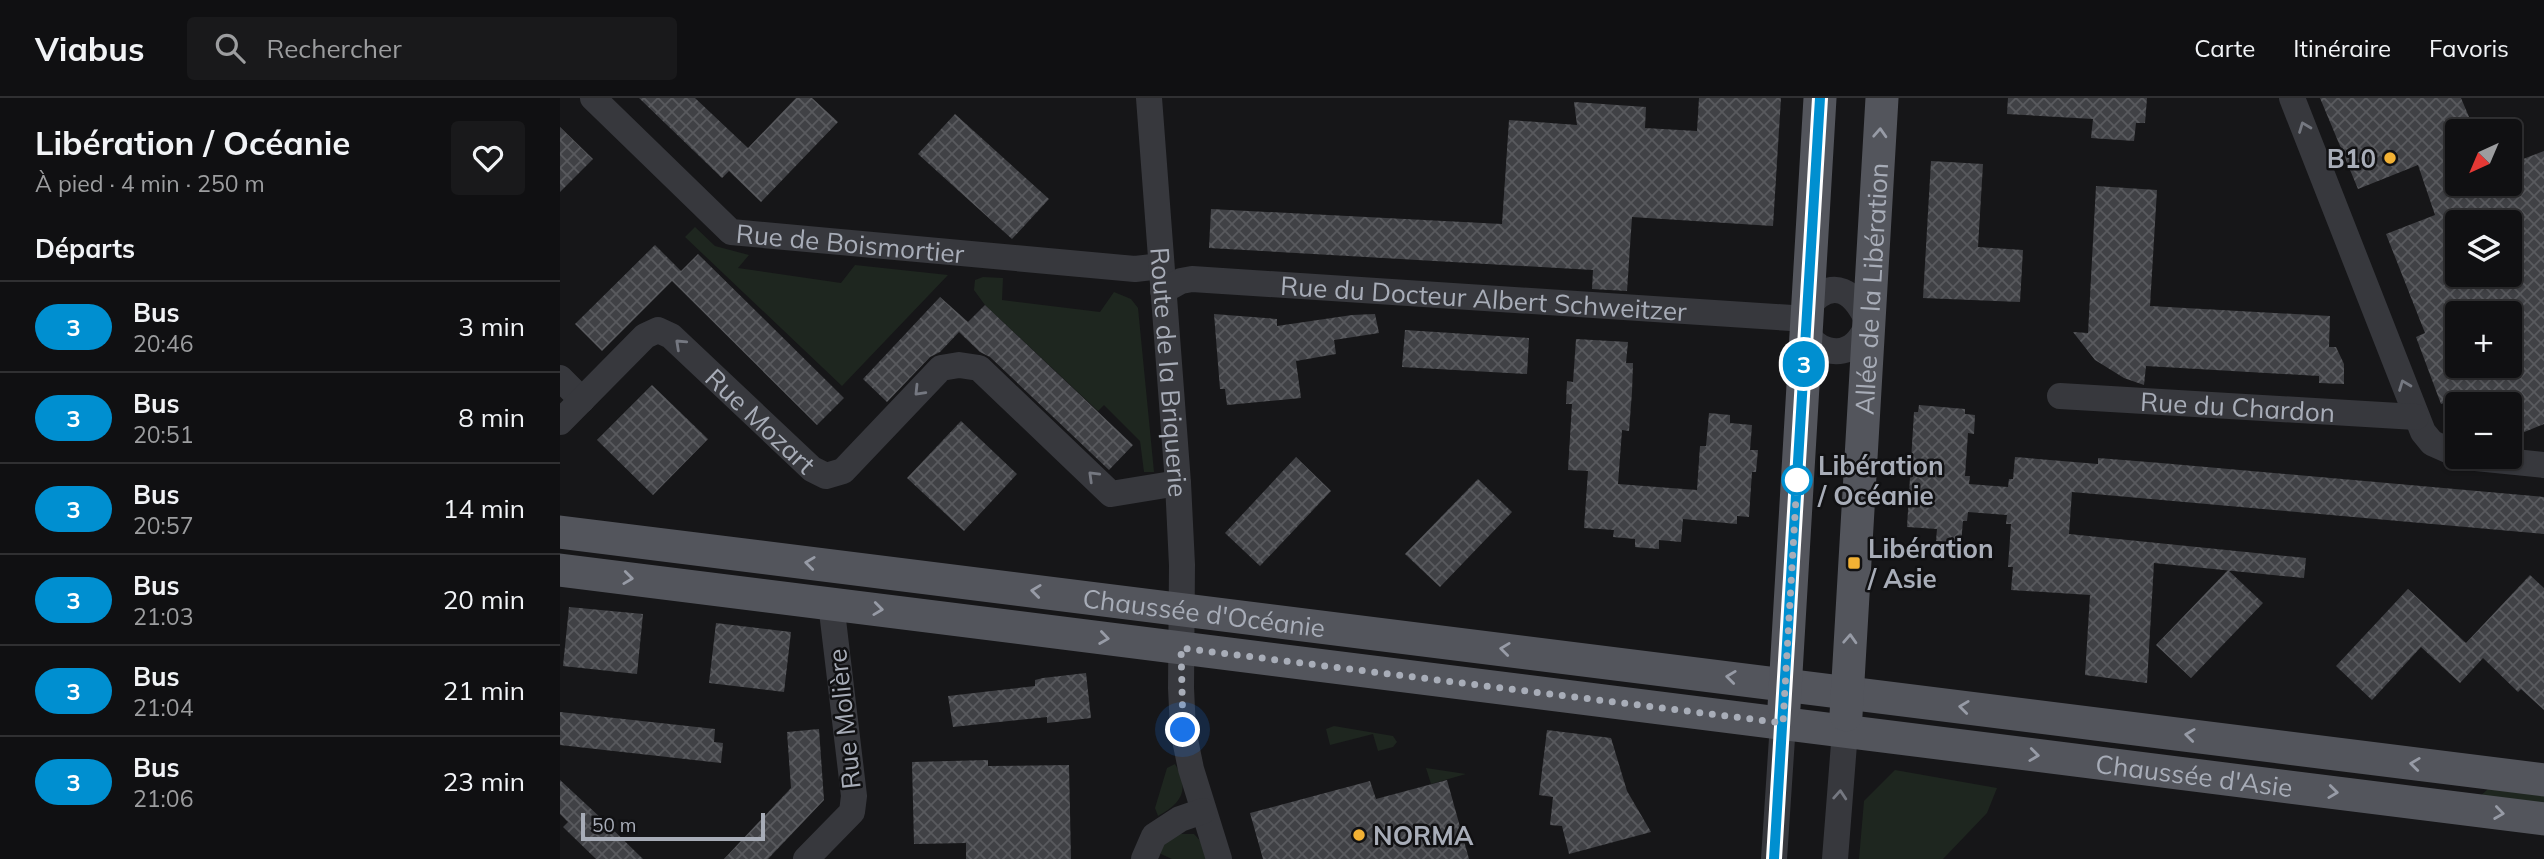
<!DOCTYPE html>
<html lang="fr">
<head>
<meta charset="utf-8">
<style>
  body { margin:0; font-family:Mulish,sans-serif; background:#19191b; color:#f1f3f6; height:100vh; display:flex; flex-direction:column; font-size:26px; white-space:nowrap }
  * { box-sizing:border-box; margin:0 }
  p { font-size:23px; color:#9c9d9f }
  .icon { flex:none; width:38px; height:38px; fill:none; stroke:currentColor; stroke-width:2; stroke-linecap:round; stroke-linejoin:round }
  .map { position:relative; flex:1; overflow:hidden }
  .details { display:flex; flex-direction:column; background:#101012; width:560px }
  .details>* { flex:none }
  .badge { padding:0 14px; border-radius:23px; font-size:24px; line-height:46px }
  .needle { width:46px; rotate:224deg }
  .tools { position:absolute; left:1885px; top:21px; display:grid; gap:14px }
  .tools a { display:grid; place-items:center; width:77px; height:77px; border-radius:7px; background:#101012; box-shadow:0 2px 5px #0004,0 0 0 2px #303032; font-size:35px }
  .scale { position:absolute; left:21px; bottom:18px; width:184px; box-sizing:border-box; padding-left:7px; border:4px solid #a8adb8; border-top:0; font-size:19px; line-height:24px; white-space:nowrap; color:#a8adb8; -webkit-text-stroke:5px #111113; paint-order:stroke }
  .you { position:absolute; width:35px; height:35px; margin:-18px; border:5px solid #fff; border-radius:50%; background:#1a73e8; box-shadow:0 0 0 10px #1a73e833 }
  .map>.badge { position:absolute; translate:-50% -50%; box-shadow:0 0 0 4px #fff }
  h2 { padding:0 35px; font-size:26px; line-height:63px }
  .round { display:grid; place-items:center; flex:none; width:74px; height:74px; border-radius:7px; background:#19191b }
  .headline { display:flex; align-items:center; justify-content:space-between; height:119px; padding:0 35px }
  h1 { font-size:33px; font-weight:700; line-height:52px }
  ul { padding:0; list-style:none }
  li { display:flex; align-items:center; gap:21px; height:91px; padding:0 35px; border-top:2px solid #303032 }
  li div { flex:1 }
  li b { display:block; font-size:26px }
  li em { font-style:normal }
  li .badge { min-width:77px; font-weight:700; text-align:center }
  header { display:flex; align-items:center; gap:42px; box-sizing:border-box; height:98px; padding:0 35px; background:#101012; border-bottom:2px solid #303032 }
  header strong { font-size:33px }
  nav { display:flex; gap:38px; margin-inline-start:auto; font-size:24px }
  .search { width:490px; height:63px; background:#19191b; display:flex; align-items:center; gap:18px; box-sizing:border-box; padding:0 24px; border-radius:7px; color:#9c9d9f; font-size:26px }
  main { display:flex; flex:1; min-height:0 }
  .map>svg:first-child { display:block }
</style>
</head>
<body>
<header>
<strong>Viabus</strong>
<div class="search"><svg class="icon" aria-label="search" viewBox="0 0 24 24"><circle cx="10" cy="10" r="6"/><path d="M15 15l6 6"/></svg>Rechercher</div>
<nav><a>Carte</a><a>Itinéraire</a><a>Favoris</a></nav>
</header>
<main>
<section class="details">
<div class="headline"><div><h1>Libération / Océanie</h1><p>À pied · 4 min · 250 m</p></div><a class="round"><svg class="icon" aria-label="heart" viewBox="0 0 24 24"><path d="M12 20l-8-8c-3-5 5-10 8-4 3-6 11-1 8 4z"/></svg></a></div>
<h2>Départs</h2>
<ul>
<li><span class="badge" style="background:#008fd0;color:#fff">3</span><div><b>Bus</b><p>20:46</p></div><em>3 min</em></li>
<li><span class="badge" style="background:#008fd0;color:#fff">3</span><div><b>Bus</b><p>20:51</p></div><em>8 min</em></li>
<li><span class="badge" style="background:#008fd0;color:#fff">3</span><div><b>Bus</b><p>20:57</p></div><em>14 min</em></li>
<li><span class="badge" style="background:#008fd0;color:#fff">3</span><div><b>Bus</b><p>21:03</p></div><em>20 min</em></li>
<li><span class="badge" style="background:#008fd0;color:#fff">3</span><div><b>Bus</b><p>21:04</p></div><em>21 min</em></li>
<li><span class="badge" style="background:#008fd0;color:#fff">3</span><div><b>Bus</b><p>21:06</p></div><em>23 min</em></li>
</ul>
</section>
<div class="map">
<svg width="1984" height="761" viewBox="0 0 1984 761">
  <defs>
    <pattern id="building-cross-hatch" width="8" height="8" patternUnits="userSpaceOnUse" patternTransform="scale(1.75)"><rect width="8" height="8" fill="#404145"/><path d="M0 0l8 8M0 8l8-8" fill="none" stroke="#595a5e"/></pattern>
  </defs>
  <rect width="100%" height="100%" fill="#161618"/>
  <!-- grass -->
  <path fill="#1e261f" d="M 135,129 L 155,148 L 189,157 L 178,170 L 281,185 L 295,167 L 388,177 L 282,288 L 125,139 Z
    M 423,179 L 443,180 L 442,202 L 540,214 L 554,194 L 571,201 L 578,210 L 594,374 L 584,374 L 580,343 L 544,307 L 538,313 L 425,207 L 414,192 L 415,182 Z
    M 774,628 L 833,638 L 837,644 L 833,649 L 818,653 L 813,636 L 770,647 L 766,631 Z
    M 615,666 C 630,692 622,705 598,718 L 595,710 L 607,670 Z
    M 866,670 L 906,676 L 871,686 Z
    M 1335,672 L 1437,690 L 1427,715 L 1383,761 L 1299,761 L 1304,703 Z
    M 1928,691 L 1984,698 L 1984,709 L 1917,701 Z
    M 620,736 L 634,736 L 648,751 L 652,761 L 612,761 L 601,756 C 601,743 609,740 620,736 Z"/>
  <!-- building -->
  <path fill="url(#building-cross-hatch)" fill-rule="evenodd" d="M 79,0 L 135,0 L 188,50 L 236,0 L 252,0 L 278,24 L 201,104 L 169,73 L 162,80 Z
    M 1139,0 L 1221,0 L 1213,128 L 1072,119 L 1067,193 L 1032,191 L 1033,172 L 649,150 L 651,111 L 942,126 L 949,22 L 1017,27 L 1014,4 L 1086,9 L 1085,30 L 1137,33 Z
    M 1448,0 L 1587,0 L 1585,25 L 1576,25 L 1574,43 L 1531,40 L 1533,21 L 1447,16 Z
    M 1760,0 L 1901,0 L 1915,33 L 1897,33 L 1897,86 L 1950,86 L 1950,66 L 1984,53 L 1984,326 L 1957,337 L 1950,318 L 1950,306 L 1897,306 L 1897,311 L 1894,313 L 1890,303 L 1881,306 L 1856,239 L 1865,235 L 1826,136 L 1875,117 L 1858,67 L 1798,91 ZM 1897,124 L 1950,124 L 1950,177 L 1897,177 ZM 1897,215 L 1950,215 L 1950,268 L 1897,268 Z
    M 395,16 L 489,101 L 452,141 L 358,56 Z
    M 0,29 L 33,61 L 0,94 Z
    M 1371,63 L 1423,66 L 1418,149 L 1463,152 L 1460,204 L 1363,200 Z
    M 1536,88 L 1597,92 L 1590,208 L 1770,218 L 1769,249 L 1776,249 L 1784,266 L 1784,286 L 1759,285 L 1759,278 L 1586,268 L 1584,287 L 1564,280 L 1535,262 L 1513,234 L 1528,235 Z
    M 95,147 L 121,173 L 138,156 L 284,300 L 257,327 L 112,183 L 42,253 L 15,226 Z
    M 380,199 L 408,224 L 425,207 L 573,347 L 549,372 L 430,259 L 420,254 L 399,234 L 380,254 L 370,259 L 327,304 L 303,281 Z
    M 654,216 L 717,221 L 717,228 L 792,217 L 815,216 L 819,235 L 774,242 L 776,256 L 736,263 L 741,300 L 667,307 L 665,291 L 660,291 Z
    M 845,232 L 969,240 L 967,276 L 842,269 Z
    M 1016,241 L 1068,244 L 1066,265 L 1073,265 L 1072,294 L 1069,333 L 1062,332 L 1058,386 L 1137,392 L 1140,348 L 1146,348 L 1149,315 L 1170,317 L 1170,325 L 1192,327 L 1190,352 L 1198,352 L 1196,374 L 1192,374 L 1189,419 L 1177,418 L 1177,426 L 1123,421 L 1121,444 L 1099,442 L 1099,451 L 1075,449 L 1075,441 L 1053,439 L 1054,432 L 1024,430 L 1028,373 L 1008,372 L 1012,306 L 1006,306 L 1007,283 L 1013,284 Z
    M 92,287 L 148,341 L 93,397 L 37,342 Z
    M 1359,307 L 1405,311 L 1405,316 L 1415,317 L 1414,336 L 1408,335 L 1405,378 L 1410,378 L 1409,386 L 1448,389 L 1449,381 L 1453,381 L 1455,359 L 1538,366 L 1538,360 L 1601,365 L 1984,399 L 1984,436 L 1512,394 L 1509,436 L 1746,460 L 1744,480 L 1594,465 L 1587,585 L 1525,577 L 1530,497 L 1451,492 L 1453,469 L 1448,469 L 1451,426 L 1446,426 L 1447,417 L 1408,414 L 1407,423 L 1403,423 L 1401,445 L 1376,443 L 1377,431 L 1347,429 L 1354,314 L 1358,314 Z
    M 401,323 L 457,376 L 404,433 L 347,380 Z
    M 736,359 L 771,393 L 700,468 L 665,435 Z
    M 918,381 L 952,414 L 880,489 L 845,456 Z
    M 1668,472 L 1703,505 L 1631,580 L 1596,547 Z
    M 1970,477 L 1984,490 L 1984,612 L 1961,591 L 1958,594 L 1923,560 L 1900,585 L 1861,549 L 1812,602 L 1776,568 L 1848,491 L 1906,545 Z
    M 9,509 L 83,516 L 77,576 L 3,568 Z
    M 156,525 L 231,534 L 224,594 L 149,585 Z
    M 526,575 L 531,620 L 487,625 L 487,619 L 393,629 L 388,598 L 475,588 L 475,582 L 483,580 Z
    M 0,614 L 155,631 L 154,644 L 163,645 L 161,665 L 0,647 Z
    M 259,631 L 264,702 L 208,761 L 164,761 L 231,690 L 227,634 Z
    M 987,632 L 1051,640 L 1067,693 L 1091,734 L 1009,756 L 1002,728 L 990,727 L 993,699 L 979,697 Z
    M 428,662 L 428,668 L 509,667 L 511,761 L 406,761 L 406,745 L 354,746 L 352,664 Z
    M 0,682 L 42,721 L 83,761 L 36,761 L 3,729 L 8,724 L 0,716 Z
    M 887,682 L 909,761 L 703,761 L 690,715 L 810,683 L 816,701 Z"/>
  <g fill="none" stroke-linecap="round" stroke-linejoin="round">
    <!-- minor -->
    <g stroke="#37383d" stroke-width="26">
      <path id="s1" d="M 33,0 L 171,134 L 575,171 L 601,168"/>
      <path id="s2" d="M 589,0 L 618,385 L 622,467 L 621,590 L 623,632 L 631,671 L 659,761"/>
      <path d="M 1732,0 L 1863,334 L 1872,345 L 1897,356"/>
      <path id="s3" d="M 603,193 L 621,183 L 632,181 L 1247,221"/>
      <path d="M 1246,232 C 1253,252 1280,261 1296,245 C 1302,239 1305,232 1309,226 C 1295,194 1274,177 1247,209"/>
      <path d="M 0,280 L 22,302"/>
      <path id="s4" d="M 1500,298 L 1856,319"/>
      <path id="s5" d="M 0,324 L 85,238 L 98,232 L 111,238 L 252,371 L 266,378 L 283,373 L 381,270 L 399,267 L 419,270 L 551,396 L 618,385"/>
      <path d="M 1906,359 L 1984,367"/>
      <path d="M 246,761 L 292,714 L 294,698 L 271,505"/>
      <path d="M 584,761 L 594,738 L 620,721 L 643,713"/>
      <path d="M 1214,761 L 1223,625"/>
      <path d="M 1275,761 L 1285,633"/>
    </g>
    <!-- major -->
    <g stroke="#53555c" stroke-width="33">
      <path id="s6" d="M 0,434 L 1984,682"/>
      <path id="s7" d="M 0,472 L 1984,721"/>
      <path d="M 1224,609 L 1260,0"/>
      <path id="s8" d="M 1286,617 L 1322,0"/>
    </g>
  </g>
  <!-- one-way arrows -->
  <defs><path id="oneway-chevron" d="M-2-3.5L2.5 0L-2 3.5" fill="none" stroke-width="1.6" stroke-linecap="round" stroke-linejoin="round" transform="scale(1.75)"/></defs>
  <g stroke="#757881">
    <use href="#oneway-chevron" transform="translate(1744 29) rotate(-111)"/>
    <use href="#oneway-chevron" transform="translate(120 246) rotate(-137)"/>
    <use href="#oneway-chevron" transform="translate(1844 287) rotate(-111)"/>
    <use href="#oneway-chevron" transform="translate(359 293) rotate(134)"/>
    <use href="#oneway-chevron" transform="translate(533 378) rotate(-136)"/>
    <use href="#oneway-chevron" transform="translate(1280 697) rotate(-86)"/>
  </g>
  <g stroke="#979ba6">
    <use href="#oneway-chevron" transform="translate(1320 35) rotate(-87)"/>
    <use href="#oneway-chevron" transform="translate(250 465) rotate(-173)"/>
    <use href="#oneway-chevron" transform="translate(68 480) rotate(7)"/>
    <use href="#oneway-chevron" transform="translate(476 493) rotate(-173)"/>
    <use href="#oneway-chevron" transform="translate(318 511) rotate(7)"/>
    <use href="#oneway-chevron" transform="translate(544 540) rotate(8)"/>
    <use href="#oneway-chevron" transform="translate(1290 541) rotate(-87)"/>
    <use href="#oneway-chevron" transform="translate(945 551) rotate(-173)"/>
    <use href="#oneway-chevron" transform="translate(1171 579) rotate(-173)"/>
    <use href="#oneway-chevron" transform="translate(1404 609) rotate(-173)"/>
    <use href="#oneway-chevron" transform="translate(1630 637) rotate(-173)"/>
    <use href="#oneway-chevron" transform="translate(1474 657) rotate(7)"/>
    <use href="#oneway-chevron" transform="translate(1855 666) rotate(-173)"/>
    <use href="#oneway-chevron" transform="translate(1773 694) rotate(7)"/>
    <use href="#oneway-chevron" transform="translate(1939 715) rotate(8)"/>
  </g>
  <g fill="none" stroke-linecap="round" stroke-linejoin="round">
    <defs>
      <path id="line" d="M 1214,761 L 1260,0"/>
    </defs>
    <!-- line casing -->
    <use href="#line" stroke="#fff" stroke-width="16"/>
    <!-- line -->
    <use href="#line" stroke="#008fd0" stroke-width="10"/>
    <!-- walk -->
    <path stroke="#a8adb8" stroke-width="7" stroke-dasharray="0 12.6" d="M 623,632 L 621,550 L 1223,625 L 1237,382"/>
  </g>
  <!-- markers -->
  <g fill="#f2b134" stroke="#111113" stroke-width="2.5">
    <circle cx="1830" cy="60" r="7"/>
    <rect x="1287" y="458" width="14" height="14" rx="3.5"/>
    <circle cx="799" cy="737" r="7"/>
  </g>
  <circle fill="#fff" stroke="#008fd0" stroke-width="3.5" cx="1237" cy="382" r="14"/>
  <g text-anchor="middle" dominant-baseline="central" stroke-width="5" stroke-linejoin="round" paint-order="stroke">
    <!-- poi labels -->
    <g font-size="26" font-weight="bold" fill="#a8adb8" stroke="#111113" text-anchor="start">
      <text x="1816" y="60" text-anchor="end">B10</text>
      <text x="1308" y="450">Libération<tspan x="1308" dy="30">/ Asie</tspan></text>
      <text x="813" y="737">NORMA</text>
    </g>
    <!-- street labels -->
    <g font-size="26" fill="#a8adb8" stroke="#111113">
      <text stroke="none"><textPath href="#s1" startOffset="312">Rue de Boismortier</textPath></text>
      <text stroke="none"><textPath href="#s8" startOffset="427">Allée de la Libération</textPath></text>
      <text stroke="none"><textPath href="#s3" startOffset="324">Rue du Docteur Albert Schweitzer</textPath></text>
      <text stroke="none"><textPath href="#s2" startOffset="275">Route de la Briquerie</textPath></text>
      <text stroke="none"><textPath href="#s4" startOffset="178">Rue du Chardon</textPath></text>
      <text stroke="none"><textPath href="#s5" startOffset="273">Rue Mozart</textPath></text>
      <text stroke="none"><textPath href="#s6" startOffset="649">Chaussée d'Océanie</textPath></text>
      <text transform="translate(284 621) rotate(-96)">Rue Molière</text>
      <text stroke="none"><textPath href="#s7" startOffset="1647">Chaussée d'Asie</textPath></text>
    </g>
    <!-- stop labels -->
    <g font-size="26" font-weight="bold" fill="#a8adb8" stroke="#111113" text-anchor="start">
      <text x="1258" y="367">Libération<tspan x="1258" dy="30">/ Océanie</tspan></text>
    </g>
  </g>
</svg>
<div class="tools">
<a><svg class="needle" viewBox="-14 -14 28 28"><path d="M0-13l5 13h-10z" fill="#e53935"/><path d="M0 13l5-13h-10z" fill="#9c9d9f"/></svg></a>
<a><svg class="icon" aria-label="layers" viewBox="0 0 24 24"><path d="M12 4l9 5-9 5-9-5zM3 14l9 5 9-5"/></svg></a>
<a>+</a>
<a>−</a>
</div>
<div class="scale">50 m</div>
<div class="you" style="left:623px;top:632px"></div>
<b class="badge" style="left:1244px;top:266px;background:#008fd0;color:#fff">3</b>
</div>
</main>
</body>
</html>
